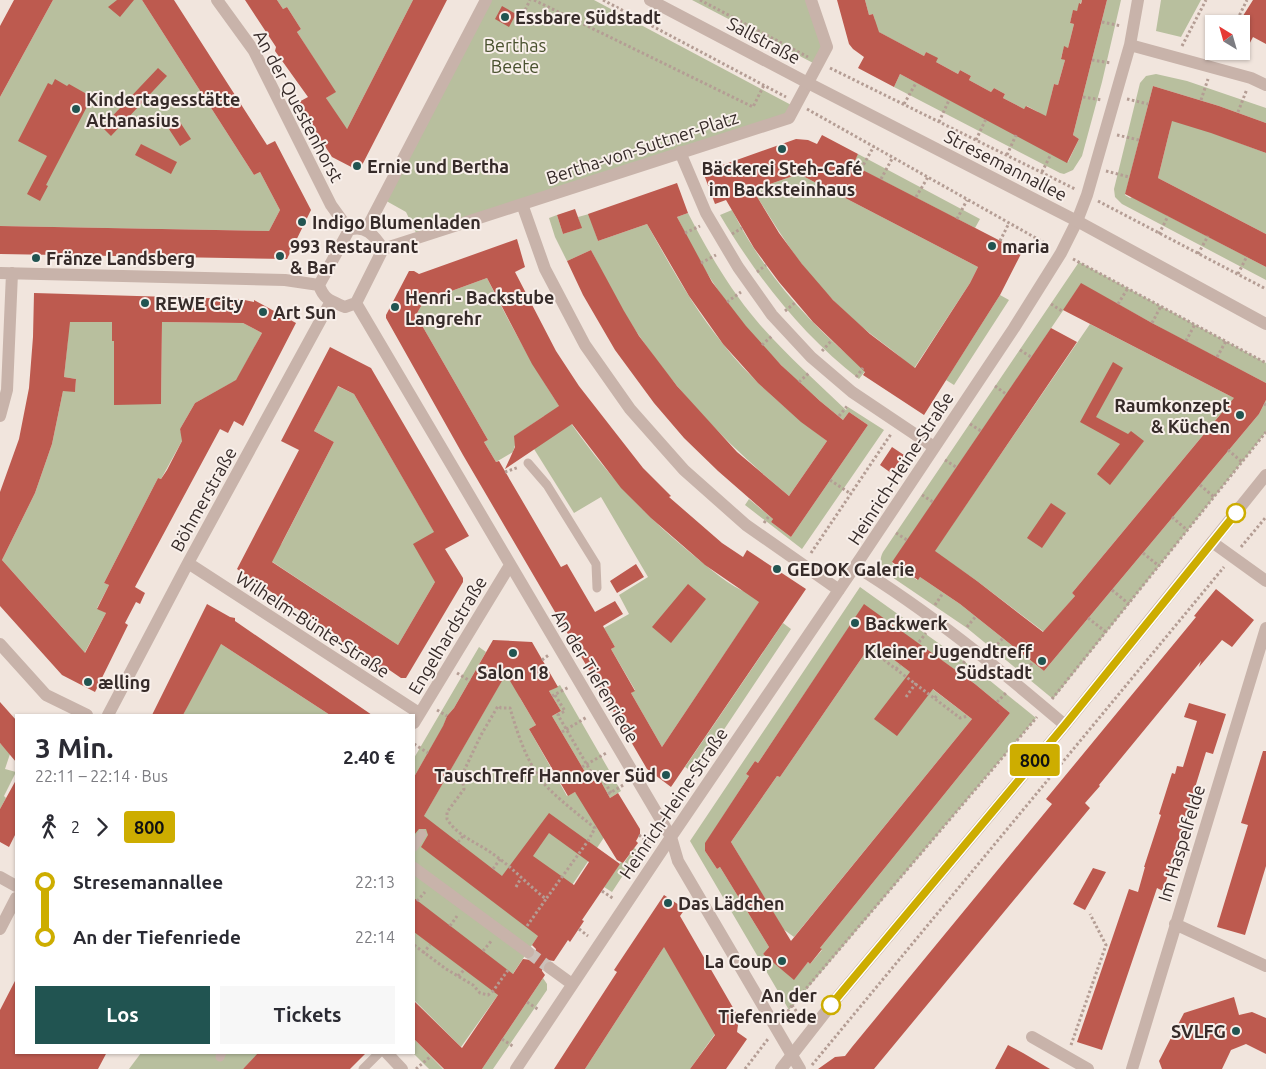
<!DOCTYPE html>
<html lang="de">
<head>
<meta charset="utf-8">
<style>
  body { margin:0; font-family:Ubuntu,sans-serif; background:#f7f7f7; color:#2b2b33; height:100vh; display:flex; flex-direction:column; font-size:19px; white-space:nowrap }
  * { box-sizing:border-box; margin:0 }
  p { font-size:16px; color:#7c7c81 }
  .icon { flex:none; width:28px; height:28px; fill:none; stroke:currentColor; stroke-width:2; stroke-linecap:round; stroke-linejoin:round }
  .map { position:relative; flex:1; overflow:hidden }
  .drawer { position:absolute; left:15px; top:714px; width:400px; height:340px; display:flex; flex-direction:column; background:#fff; border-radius:0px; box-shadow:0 1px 4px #0004 }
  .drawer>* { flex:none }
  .badge { padding:0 10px; border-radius:4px; font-size:18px; line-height:32px }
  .needle { width:32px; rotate:323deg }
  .tools { position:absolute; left:1205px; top:15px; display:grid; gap:10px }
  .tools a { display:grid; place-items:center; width:45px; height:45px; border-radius:0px; background:#fff; box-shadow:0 1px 4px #0004; font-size:25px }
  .map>.badge { position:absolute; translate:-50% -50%; box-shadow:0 0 0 2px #fff }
  .legs { display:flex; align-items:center; gap:8px; height:55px; padding:0 20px; font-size:16px }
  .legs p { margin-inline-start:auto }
  .head { display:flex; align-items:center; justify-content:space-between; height:85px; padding:0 20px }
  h1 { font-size:28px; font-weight:700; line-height:38px }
  .primary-button { display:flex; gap:10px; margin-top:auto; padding:10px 20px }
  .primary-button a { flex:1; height:58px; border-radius:0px; background:#215451; color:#fff; font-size:20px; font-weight:700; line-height:58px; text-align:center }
  .primary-button a+a { background:#f7f7f7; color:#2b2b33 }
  ul { padding:0 20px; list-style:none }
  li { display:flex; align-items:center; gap:18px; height:55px; font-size:19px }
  li i { display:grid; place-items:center; width:8px; height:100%; margin:0 6px; background:currentColor }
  li i::after { content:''; width:12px; height:12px; margin:-6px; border:4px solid; border-radius:50%; background:#fff }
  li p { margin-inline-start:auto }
  li:first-child i { background:linear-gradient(#0000 50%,currentColor 0) }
  li:last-child i { background:linear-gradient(currentColor 50%,#0000 0) }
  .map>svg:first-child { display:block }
</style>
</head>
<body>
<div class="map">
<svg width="1266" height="1069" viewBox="0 0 1266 1069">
  <rect width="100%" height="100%" fill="#f1e5dd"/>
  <!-- green -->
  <path fill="#b8bf9e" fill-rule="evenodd" d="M 53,0 L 142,0 L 254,175 L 260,172 L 280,210 L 269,231 L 0,226 L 0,97 Z
    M 277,0 L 413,0 L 347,129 L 341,126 L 326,98 L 335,92 L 297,32 L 301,29 L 287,7 L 283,9 Z
    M 486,0 L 594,0 L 795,107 L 789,118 L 418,237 L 406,212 L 381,198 Z
    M 692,0 L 812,0 L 827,47 L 817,65 Z
    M 865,0 L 1082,0 L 1077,11 L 1073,11 L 1070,23 L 1074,24 L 1068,48 L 1064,47 L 1061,58 L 1065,60 L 1058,85 L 1054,84 L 1051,96 L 1049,119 L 1036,115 L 1038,112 L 1027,106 L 1024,109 L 1003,98 L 1005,94 L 994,88 L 991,92 L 969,80 L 971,76 L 960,70 L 958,74 L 936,62 L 926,52 L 924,56 L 873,29 L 875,20 L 873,14 L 869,15 Z
    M 1107,0 L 1121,0 L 1102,82 L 1082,156 L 1073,170 L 1064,174 L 1060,173 L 894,87 L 900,74 L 1068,162 L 1079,139 L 1073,135 Z
    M 1161,0 L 1201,0 L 1181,37 L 1156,31 Z
    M 1156,74 L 1187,81 L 1266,108 L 1266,123 L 1219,106 L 1153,86 L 1125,195 L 1130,198 L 1132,197 L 1266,267 L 1266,280 L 1122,204 L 1115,197 L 1114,189 L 1140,83 L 1146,76 Z
    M 1168,116 L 1266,153 L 1266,234 L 1158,178 L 1170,129 Z
    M 858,154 L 980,219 L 975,228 L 852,165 Z
    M 799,174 L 978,267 L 970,283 L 913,370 C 902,356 886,346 872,335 C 859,325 847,313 835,302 C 801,269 777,229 753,190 Z
    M 732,210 C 739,223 746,237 755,250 C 784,295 824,337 866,370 L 859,379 C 801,334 757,277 720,215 Z
    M 688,213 C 707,250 729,288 756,320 C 783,352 815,380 846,410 L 848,407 L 884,430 L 802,549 L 745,505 L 749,499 L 773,519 L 771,522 L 791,537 L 868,425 L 849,412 L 843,420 C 794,380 747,335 712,281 C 699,261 688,239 677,217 Z
    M 589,214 L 598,241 L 647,224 C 670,265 693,307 723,344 C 752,381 789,412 827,441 L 789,496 C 732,449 682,398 640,337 C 621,310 606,279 591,250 L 567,261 L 555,237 L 549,218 L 557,215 L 563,234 L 581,228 L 578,217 Z
    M 1079,262 L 1266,363 L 1266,383 L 1172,334 L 1081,284 L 892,563 L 917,580 L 920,577 L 960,604 L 1044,671 L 1259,414 L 1266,400 L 1266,432 L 1053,699 L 967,628 L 886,573 C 880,566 879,560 883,552 Z
    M 487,278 C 538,381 596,475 686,549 C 702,562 723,581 741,590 C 748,593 757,593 764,595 L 662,747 L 631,693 L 635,690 L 611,649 L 615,647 L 604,628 L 629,614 L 619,595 L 648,577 L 601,497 L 574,513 L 534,449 L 544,416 L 515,436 L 516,442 L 513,452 L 496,462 L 484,442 L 488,440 L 416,315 L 424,301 Z
    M 1000,295 L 1009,300 L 954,385 L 946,380 Z
    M 60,322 L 112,322 L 112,341 L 126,341 L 161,404 L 162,322 L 243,323 L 262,333 L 235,383 L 233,382 L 195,403 L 180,429 L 183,439 L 161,479 L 158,478 L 104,583 L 109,585 L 97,608 L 106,613 L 84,654 L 70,636 L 2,560 L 35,493 L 52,444 L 63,391 L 75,391 L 76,379 L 64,377 L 68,338 Z
    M 1090,324 L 1236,399 L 1219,416 L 1072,593 L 1075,596 L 1044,632 L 977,581 L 932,550 L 944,537 Z
    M 335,385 L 354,394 L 436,535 L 435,582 L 398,645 L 268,559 L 282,543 L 334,442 L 314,431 L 336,389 Z
    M 860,587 L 983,675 L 1036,718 L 789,1010 L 690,841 ZM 864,605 L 975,684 L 1010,713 L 820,948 L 822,950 L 810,964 L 808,962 L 794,979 L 763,954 L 769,947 L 720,867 L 717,869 L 705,851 L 705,844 L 749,776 L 746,774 L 755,761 L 758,763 Z
    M 783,623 L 791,629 L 695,773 L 685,767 Z
    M 218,642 L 330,715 L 183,715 Z
    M 872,643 L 972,719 L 794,937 L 783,929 L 731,842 L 777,776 L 780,777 Z
    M 479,647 L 486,652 L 454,708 L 447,716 L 443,727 L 414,777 L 414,758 Z
    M 509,668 L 520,698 L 536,725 L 529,729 L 567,796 L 575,792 L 609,830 L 510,978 L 461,1047 L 414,1000 L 414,833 Z
    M 560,685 L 621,791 L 610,798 L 599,778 L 591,782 L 552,716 L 561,711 L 549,691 Z
    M 0,743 L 10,754 L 5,769 L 16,772 L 4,796 L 6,798 L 0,809 Z
    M 634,848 L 639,851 L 612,892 L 604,887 L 621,862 L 624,863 Z
    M 667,936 L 715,1034 L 690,1069 L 585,1069 L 662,950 Z
    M 543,978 L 547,984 L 547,990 L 493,1069 L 482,1069 Z
    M 414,1039 L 443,1069 L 429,1069 L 413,1053 Z
    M 141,1053 L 215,1053 L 220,1057 L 224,1053 L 259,1053 L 243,1069 L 129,1069 Z"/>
  <!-- building -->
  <path fill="#bd5a4f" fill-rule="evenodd" d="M 14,0 L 53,0 L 0,97 L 0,26 Z
    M 117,0 L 134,0 L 120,17 L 108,7 Z
    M 142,0 L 174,0 L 267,145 L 275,141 L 311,210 L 287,259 L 0,254 L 0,226 L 269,231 L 280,210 L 260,172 L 254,175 Z
    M 245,0 L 277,0 L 283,9 L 287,7 L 301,29 L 297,32 L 336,92 L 326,98 L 347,129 L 413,0 L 447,0 L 359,171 L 332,157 L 297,103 L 308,97 L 275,51 L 276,47 Z
    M 837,0 L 865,0 L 869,15 L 873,14 L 879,32 L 924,56 L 926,52 L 938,58 L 936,62 L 958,74 L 960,70 L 971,76 L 969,80 L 991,92 L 994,88 L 1005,94 L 1003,98 L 1024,109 L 1026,106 L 1046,116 L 1054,84 L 1058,85 L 1065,60 L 1061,59 L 1064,46 L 1068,48 L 1074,24 L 1070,23 L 1073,10 L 1077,11 L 1079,3 L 1081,4 L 1082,0 L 1107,0 L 1073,135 L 1079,139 L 1067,163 L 900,74 L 894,87 L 858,68 L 864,57 L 853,49 L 849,44 Z
    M 1253,0 L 1266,0 L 1266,44 L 1253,37 L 1241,60 L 1241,19 Z
    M 502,6 L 516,14 L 509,27 L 495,19 Z
    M 158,68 L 167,76 L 111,136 L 102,127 Z
    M 55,79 L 67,86 L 69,84 L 92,97 L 46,185 L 48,186 L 40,201 L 27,194 L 47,156 L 18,141 L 48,83 L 52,85 Z
    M 1153,86 L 1219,106 L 1266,123 L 1266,153 L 1211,133 L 1172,121 L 1158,178 L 1266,234 L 1266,267 L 1125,194 Z
    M 176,116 L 191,139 L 180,146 L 165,123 Z
    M 822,135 L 858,154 L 853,165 L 1022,252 L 1000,295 L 924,415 L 863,375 L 865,372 L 813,322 L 779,282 L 754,248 L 726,200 L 715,204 L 703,172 L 796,139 L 808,140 L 817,144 ZM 799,174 L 978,267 L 970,283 L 915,368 L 870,334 L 833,300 L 802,264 L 779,233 L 753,190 Z
    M 141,144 L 177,162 L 171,174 L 135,155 Z
    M 677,183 L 688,213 L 677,217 L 712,282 L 746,326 L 781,365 L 820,401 L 843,420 L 849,412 L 868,425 L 791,537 L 771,522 L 773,519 L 718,471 L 684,438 L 654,403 L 615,350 L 583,295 L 567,261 L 591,250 L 624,311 L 639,336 L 677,386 L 737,452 L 789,496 L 827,441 L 801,422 L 758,383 L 723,344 L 689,296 L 647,224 L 598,241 L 588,214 Z
    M 575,209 L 582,228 L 563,234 L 557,215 Z
    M 517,239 L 525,267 L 515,272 L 556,351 L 579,386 L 643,468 L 671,496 L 669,497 L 722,543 L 743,557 L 747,550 L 806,589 L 671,787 L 647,769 L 463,455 L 386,318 L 386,315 L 409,271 L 414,271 L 419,274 ZM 487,278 L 532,364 L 559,406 L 514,436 L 515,447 L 505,469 L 572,424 L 621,488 L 651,518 L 705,565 L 759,602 L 662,747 L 631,693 L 635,691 L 611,649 L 615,647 L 603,626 L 623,614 L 615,601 L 595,612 L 567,564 L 561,567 L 499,461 L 496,462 L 484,442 L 488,440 L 416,315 L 424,301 Z
    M 1081,283 L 1152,323 L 1266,383 L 1266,400 L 1259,414 L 1044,671 L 960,604 L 920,577 L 918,580 L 892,562 L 1051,328 L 1077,342 L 935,551 L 977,581 L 1043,632 L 1075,596 L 1072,593 L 1234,398 L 1063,310 Z
    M 34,293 L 240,299 L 254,302 L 254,300 L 296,323 L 243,426 L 234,421 L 228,433 L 220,429 L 135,587 L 145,593 L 140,604 L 136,602 L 125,623 L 128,625 L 95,692 L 62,675 L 0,606 L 0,492 L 19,439 L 29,388 L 33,337 ZM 70,322 L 112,322 L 112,341 L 114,341 L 114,405 L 161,404 L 162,322 L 243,323 L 262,333 L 236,380 L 195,403 L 180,429 L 182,441 L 167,470 L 161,479 L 158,478 L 104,583 L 109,585 L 97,609 L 106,613 L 85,653 L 2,560 L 35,493 L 52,444 L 63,391 L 75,392 L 76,379 L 64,377 Z
    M 330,347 L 371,368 L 469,536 L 445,549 L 463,578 L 463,582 L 406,678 L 401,678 L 385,667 L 379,668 L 378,662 L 348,643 L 342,644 L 341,638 L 296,608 L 290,609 L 289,604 L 261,585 L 254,585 L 253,580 L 237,569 L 299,450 L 281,441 ZM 338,386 L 354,394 L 434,532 L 413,544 L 435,582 L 398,645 L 272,562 L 334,442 L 314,431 Z
    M 1113,362 L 1123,368 L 1096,417 L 1128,434 L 1131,431 L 1144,441 L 1110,485 L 1097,474 L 1120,444 L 1080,422 Z
    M 892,447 L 904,455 L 891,473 L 880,465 Z
    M 1051,503 L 1066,513 L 1042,548 L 1027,538 Z
    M 636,564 L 644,577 L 617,593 L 610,581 Z
    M 688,584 L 706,599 L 671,643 L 652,627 Z
    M 1216,589 L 1254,620 L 1232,647 L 1222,640 L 1199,667 L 1201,661 L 1099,785 L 1100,786 L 1085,803 L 1090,808 L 874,1069 L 818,1069 L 835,1057 L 845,1056 L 852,1047 L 1052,804 L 1046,799 L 1196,617 L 1194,616 Z
    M 207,604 L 230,617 L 235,618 L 235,621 L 372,715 L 330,715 L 221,644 L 183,715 L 152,715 Z
    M 864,604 L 975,684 L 1010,713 L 820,948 L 822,949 L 810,964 L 808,962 L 794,980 L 763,954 L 769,947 L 720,867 L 717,869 L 705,851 L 705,843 L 749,776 L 746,774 L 755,761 L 758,763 ZM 872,643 L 910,672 L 874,719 L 897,736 L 933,689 L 972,719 L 791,941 L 731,842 L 777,776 L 780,777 Z
    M 493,640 L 532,642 L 558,687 L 549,691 L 561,711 L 552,716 L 591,782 L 599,778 L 610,798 L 618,793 L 640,829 L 640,834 L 636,841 L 638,843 L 623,863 L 617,860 L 575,792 L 568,796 L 529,729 L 536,725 L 506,674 L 424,816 L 502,876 L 549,813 L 620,864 L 582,920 L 584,921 L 570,942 L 568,940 L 554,961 L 547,960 L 543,964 L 542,971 L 545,975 L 482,1069 L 444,1069 L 414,1039 L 414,1001 L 462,1048 L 498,995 L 414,932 L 414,898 L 513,974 L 523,959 L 531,960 L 535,956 L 536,949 L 532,945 L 538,936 L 421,847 L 428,835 L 426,829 L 419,829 L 414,835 L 414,777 L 443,726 L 447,716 L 454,708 ZM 549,833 L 589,862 L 574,885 L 533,856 Z
    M 0,702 L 16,720 L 16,762 L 0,743 Z
    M 1189,703 L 1226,714 L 1213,754 L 1206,752 L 1163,891 L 1157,888 L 1102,1050 L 1077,1042 L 1129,889 L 1138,892 L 1145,867 L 1144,867 L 1161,815 L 1159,814 L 1172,773 L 1175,774 L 1177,766 L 1183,767 L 1197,721 L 1184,717 Z
    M 1263,751 L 1266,751 L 1266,866 L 1245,935 L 1217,927 L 1248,825 L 1241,823 Z
    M 16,780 L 16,833 L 9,847 L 0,842 L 0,809 Z
    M 1093,868 L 1106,872 L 1085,910 L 1073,904 Z
    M 664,895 L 685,909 L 680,916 L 739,1018 L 737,1032 L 747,1039 L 726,1069 L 690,1069 L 715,1035 L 664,947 L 585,1069 L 554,1069 L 617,972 L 614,970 Z
    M 16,979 L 16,1052 L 107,1052 L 98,1069 L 0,1069 L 0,1010 Z
    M 1234,997 L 1239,1015 L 1252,1012 L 1266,1018 L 1266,1054 L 1246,1044 L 1231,1050 L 1222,1069 L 1162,1069 L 1159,1061 L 1184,1013 Z
    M 1008,1045 L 1023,1053 L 1050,1069 L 995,1069 Z
    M 259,1052 L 367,1052 L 350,1069 L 243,1069 Z"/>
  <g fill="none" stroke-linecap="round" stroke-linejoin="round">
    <!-- minor-tunnel -->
    <path stroke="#ccc0b9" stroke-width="12" stroke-dasharray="12 6" stroke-linecap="butt" d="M 528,952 L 550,968"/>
    <!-- path -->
    <path stroke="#b49d94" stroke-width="3" stroke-dasharray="2.5 2.5" stroke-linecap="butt" d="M 534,0 L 753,107 L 764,85
      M 603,0 L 786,97
      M 700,0 L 808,57
      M 521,19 L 530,0
      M 1102,22 L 1121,26
      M 1235,24 L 1247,0
      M 1182,46 L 1206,0
      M 1092,60 L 1111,63
      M 830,68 L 1075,189
      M 1083,97 L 1102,100
      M 1127,99 L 1148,104
      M 1201,100 L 1208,79
      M 904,104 L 916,83
      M 807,109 L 1050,246
      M 1238,112 L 1247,89
      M 939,122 L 949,100
      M 1117,135 L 1139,140
      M 976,140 L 986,119
      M 1007,155 L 1016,135
      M 861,169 L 874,146
      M 1106,171 L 1129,177
      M 1042,172 L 1051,154
      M 881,179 L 893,157
      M 916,197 L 928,177
      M 1098,201 L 1266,289
      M 957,219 L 967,200
      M 685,233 L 700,226
      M 732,234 L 742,228
      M 1159,234 L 1168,216
      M 1000,241 L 1009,223
      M 1198,254 L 1208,236
      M 1073,259 L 1266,363
      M 701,263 L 716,255
      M 757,272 L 766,265
      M 1238,274 L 1247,256
      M 727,302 L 741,292
      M 1051,304 L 1062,311
      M 1118,304 L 1128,288
      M 785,311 L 796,302
      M 1152,323 L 1161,306
      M 1186,341 L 1195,324
      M 762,345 L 773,335
      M 1020,350 L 1031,357
      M 822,351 L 832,340
      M 1217,357 L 1226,341
      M 856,377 L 863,368
      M 799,382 L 810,372
      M 995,386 L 1006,394
      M 1264,404 L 1266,405
      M 839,416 L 848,405
      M 970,424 L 981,431
      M 1228,450 L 1242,462
      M 945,460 L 956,467
      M 505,472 L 519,467
      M 830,480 L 851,494
      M 1200,485 L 1214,497
      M 922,495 L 933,502
      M 1172,517 L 1187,530
      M 764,523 L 769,516
      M 896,533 L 907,540
      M 1241,547 L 1266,517
      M 811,553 L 891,434
      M 1143,553 L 1159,566
      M 1112,590 L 1129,604
      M 935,605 L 943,593
      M 1088,618 L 1106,632
      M 967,627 L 976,616
      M 919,642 L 926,633
      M 870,646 L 871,650 L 960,718 L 968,716
      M 994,648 L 1003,638
      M 542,660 L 550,654
      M 896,669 L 900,665
      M 957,671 L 965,661
      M 457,673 L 470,681
      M 1024,673 L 1033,662
      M 555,695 L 565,711 L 558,715 L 594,777 L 600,774 L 611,793
      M 552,696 L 569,687
      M 906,697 L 916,683
      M 935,698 L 938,694
      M 1052,699 L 1266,432
      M 997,702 L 1006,693
      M 437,710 L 447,716
      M 562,732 L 587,717
      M 414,744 L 428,753
      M 582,767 L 608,752
      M 608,794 L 625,784
      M 639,835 L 650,844
      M 458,842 L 464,835
      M 493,869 L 500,859
      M 516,887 L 521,878
      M 602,891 L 614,899
      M 417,901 L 425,892
      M 450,926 L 457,916
      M 527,926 L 546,899 C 528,885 512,867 493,854 C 478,843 457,836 447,819 L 447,812 L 464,789 L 462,778 L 463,773 L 481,735 L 498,706 L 501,708 L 510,708 C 518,735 528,767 548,788 C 562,802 579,815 595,828 L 588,841 L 546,899
      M 579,929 L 588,936
      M 414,945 L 446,969 L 473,985 L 480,993 L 488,995 L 493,991 L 508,970
      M 483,951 L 492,940
      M 423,953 L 430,945
      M 458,976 L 464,970
      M 527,1002 L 539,1010
      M 792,1005 L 803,1021
      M 785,1016 L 792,1005 L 1037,717
      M 502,1039 L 514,1047
      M 1071,1045 L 1106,945 L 1090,914
      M 812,1065 L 1224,567
      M 416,1069 L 431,1056
      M 745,1069 L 768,1039"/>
    <!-- service -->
    <path stroke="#c8b3aa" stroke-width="9" d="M 528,463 L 547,485 L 596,564 L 597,588
      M 414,847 L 422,834
      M 220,1057 L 222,1052
      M 363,1069 L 380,1052"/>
    <!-- minor -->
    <path stroke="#c8b3aa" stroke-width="12" d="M 217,0 L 254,51 L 331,205 L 349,230
      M 1130,45 L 1251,78 L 1266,85
      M 680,152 L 706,213 L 738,267 L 772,315 L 811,357 L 852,392 L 934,447
      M 522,204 L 545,269 L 585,345 L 630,409 L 684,470 L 746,525 L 839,590
      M 366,230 L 486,0
      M 383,249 C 375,236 365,224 349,230 L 319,285 C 324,300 331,301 345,307 L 356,303 L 383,249 L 789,118 L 827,47 L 811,0
      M 0,273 L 285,280 L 319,285
      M 356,303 L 671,837 L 678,861 L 800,1069
      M 0,416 L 7,390 L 12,273
      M 1212,542 L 1266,581
      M 188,563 L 419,713
      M 855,566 C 930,612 998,668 1065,725
      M 0,644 L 46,695 L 87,715
      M 108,715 L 188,563 L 331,301
      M 414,723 L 510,565
      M 414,868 L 528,952
      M 0,877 L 16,886
      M 1175,924 L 1266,966
      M 0,929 L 16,898
      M 550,968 L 572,984
      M 1032,1037 L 1088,1069
      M 386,1052 L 402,1069
      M 516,1069 L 671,837 L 862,556 L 1014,328 L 1061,253 L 1077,221 L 1087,195 L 1130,45 L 1138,0
      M 1132,1069 L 1266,628"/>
    <!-- tertiary -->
    <path stroke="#c8b3aa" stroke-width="12" d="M 650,0 L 808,83 L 1077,221 L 1266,324
      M 781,1069 L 831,1005 L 1065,725 L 1266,475"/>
  </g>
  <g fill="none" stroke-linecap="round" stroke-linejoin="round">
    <defs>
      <path id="line-1" d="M 831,1005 L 1065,725 L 1236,513"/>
    </defs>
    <!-- line-1 casing -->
    <use href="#line-1" stroke="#fff" stroke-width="11"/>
    <!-- line-1 -->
    <use href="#line-1" stroke="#cdad00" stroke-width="8"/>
  </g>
  <!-- markers -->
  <g fill="#215451" stroke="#f8efea" stroke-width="2">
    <circle cx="505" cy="17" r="5"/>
    <circle cx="76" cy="109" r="5"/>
    <circle cx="782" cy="149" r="5"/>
    <circle cx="357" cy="166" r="5"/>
    <circle cx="302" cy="222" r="5"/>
    <circle cx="992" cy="246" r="5"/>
    <circle cx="280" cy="256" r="5"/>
    <circle cx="36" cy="258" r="5"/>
    <circle cx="145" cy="303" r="5"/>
    <circle cx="395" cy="307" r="5"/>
    <circle cx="263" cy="312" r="5"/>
    <circle cx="1240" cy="415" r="5"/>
    <circle cx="777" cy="569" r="5"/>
    <circle cx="855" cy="623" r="5"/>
    <circle cx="513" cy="653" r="5"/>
    <circle cx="1042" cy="661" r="5"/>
    <circle cx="88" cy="682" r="5"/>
    <circle cx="666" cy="775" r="5"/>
    <circle cx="668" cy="903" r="5"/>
    <circle cx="782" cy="961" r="5"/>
    <circle cx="1236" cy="1031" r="5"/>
  </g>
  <g fill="#fff" stroke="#cdad00" stroke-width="2.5">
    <circle cx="1236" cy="513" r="9"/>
    <circle cx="831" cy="1005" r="9"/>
  </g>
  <g text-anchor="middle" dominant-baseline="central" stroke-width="4" stroke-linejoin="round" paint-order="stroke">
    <!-- poi labels -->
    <g font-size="18" font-weight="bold" fill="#362b29" stroke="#f8efea" text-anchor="start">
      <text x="515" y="17">Essbare Südstadt</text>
      <text x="86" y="99">Kindertagesstätte<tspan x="86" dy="21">Athanasius</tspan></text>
      <text x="367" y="166">Ernie und Bertha</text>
      <text x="782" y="168" text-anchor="middle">Bäckerei Steh-Café<tspan x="782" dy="21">im Backsteinhaus</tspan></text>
      <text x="312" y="222">Indigo Blumenladen</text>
      <text x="290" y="246">993 Restaurant<tspan x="290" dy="21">&amp; Bar</tspan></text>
      <text x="1002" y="246">maria</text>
      <text x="46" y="258">Fränze Landsberg</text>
      <text x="405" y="297">Henri - Backstube<tspan x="405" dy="21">Langrehr</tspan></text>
      <text x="155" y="303">REWE City</text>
      <text x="273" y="312">Art Sun</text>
      <text x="1230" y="405" text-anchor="end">Raumkonzept<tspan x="1230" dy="21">&amp; Küchen</tspan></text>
      <text x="787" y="569">GEDOK Galerie</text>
      <text x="865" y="623">Backwerk</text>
      <text x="1032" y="651" text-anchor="end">Kleiner Jugendtreff<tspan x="1032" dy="21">Südstadt</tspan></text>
      <text x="513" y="672" text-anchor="middle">Salon 18</text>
      <text x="98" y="682">ælling</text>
      <text x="656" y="775" text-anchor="end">TauschTreff Hannover Süd</text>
      <text x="678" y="903">Das Lädchen</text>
      <text x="772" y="961" text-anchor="end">La Coup</text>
      <text x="1226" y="1031" text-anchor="end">SVLFG</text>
    </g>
    <!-- street labels -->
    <g font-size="18" fill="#362b29" stroke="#f8efea">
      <text transform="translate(764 40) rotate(28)">Sallstraße</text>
      <text transform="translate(299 106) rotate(62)">An der Questenhorst</text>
      <text transform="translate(642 147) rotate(-18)">Bertha-von-Suttner-Platz</text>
      <text transform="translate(1006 165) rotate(27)">Stresemannallee</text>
      <text transform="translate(900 468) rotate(-57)">Heinrich-Heine-Straße</text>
      <text transform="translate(203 499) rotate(-61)">Böhmerstraße</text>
      <text transform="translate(313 624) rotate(33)">Wilhelm-Bünte-Straße</text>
      <text transform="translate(447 635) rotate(-59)">Engelhardstraße</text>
      <text transform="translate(596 676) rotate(59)">An der Tiefenriede</text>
      <text transform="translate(673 803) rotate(-56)">Heinrich-Heine-Straße</text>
      <text transform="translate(1181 843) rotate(-73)">Im Haspelfelde</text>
    </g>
    <!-- park labels -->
    <g font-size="18" fill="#4a522f" stroke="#f8efea">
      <text x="515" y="45">Berthas<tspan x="515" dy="21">Beete</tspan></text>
    </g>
    <!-- stop labels -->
    <g font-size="18" font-weight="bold" fill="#362b29" stroke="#f8efea" text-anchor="end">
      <text x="817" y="995">An der<tspan x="817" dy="21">Tiefenriede</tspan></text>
    </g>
  </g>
</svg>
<div class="tools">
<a><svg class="needle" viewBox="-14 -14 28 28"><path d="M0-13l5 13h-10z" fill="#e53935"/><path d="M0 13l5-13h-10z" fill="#7c7c81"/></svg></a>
</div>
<b class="badge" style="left:1035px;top:760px;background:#cdad00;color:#111">800</b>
<section class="drawer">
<div class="head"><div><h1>3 Min.</h1><p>22:11 – 22:14 · Bus</p></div><b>2.40 €</b></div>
<div class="legs"><svg class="icon" aria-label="walk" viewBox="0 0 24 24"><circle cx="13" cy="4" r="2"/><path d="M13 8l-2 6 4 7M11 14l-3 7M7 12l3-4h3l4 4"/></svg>2<svg class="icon" aria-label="forward" viewBox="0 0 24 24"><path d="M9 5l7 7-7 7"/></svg><b class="badge" style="background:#cdad00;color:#111">800</b></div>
<ul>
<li><i style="color:#cdad00"></i><b>Stresemannallee</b><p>22:13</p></li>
<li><i style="color:#cdad00"></i><b>An der Tiefenriede</b><p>22:14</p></li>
</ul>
<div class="primary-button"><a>Los</a><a>Tickets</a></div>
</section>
</div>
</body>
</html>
